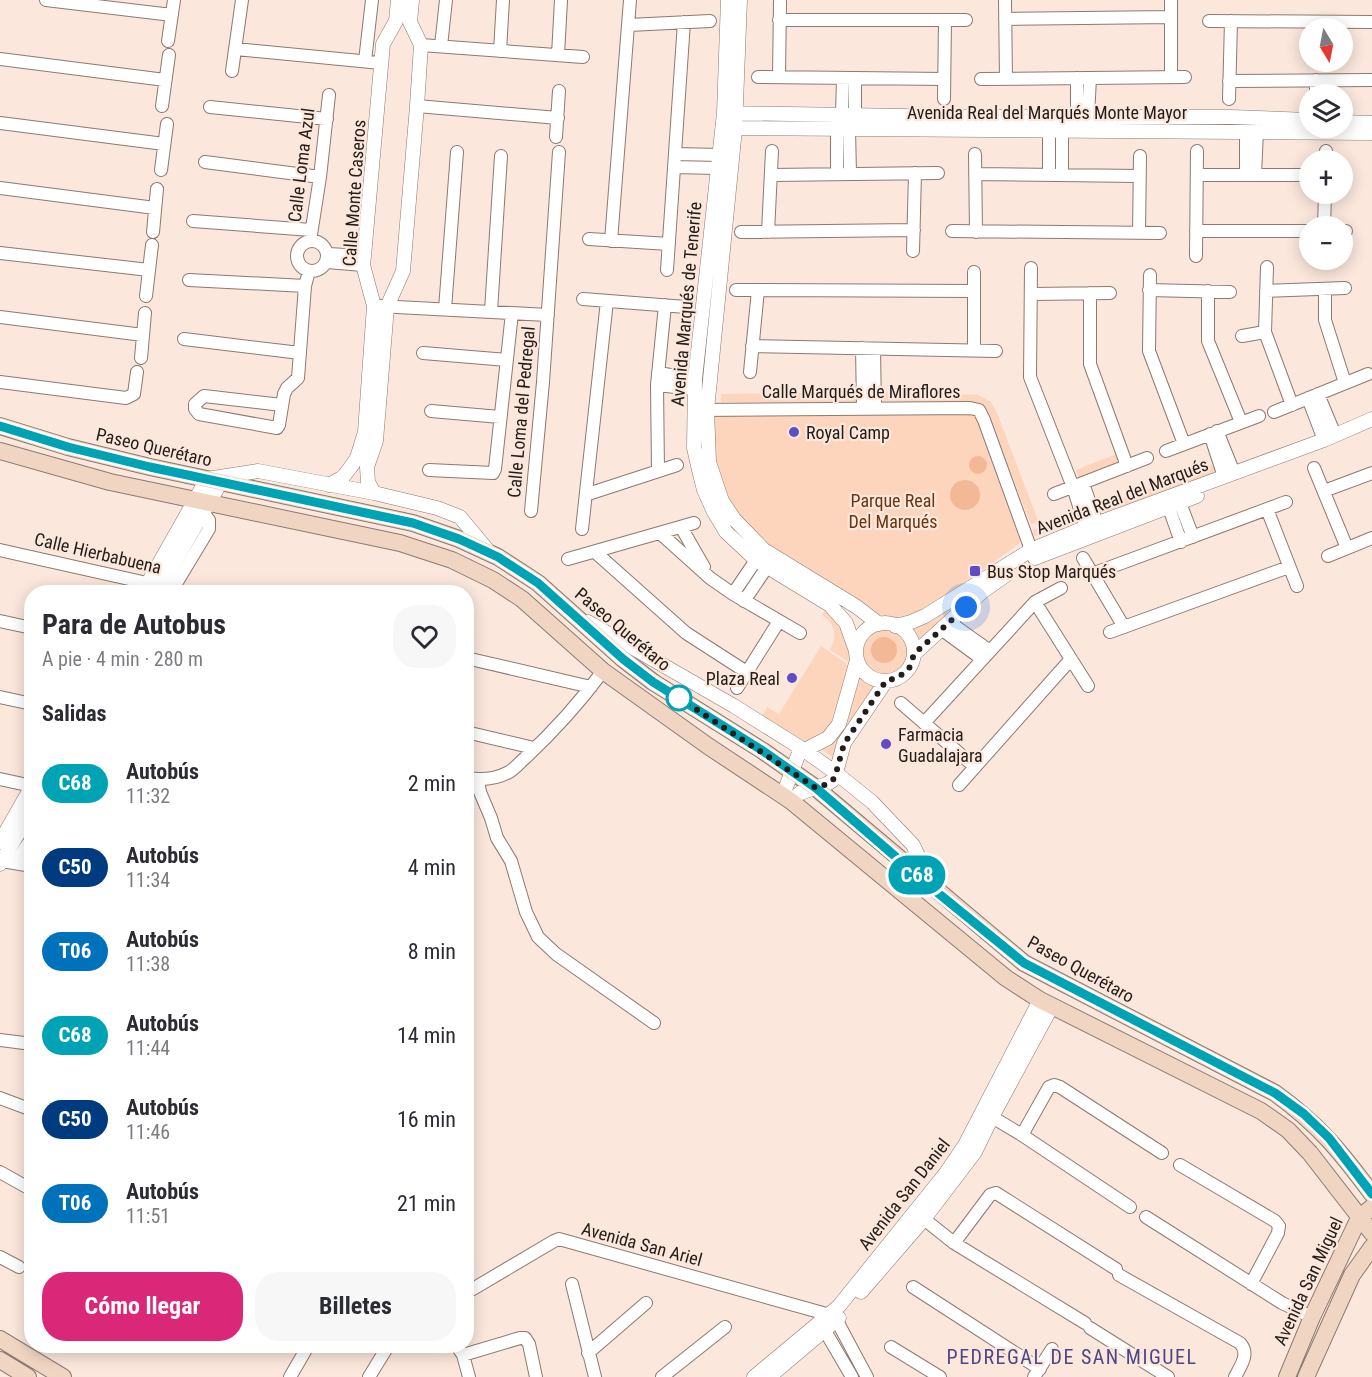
<!DOCTYPE html>
<html lang="es">
<head>
<meta charset="utf-8">
<style>
  body { margin:0; font-family:"Roboto Condensed",sans-serif; background:#f7f7f7; color:#2b2b33; height:100vh; display:flex; flex-direction:column; font-size:22px; white-space:nowrap }
  * { box-sizing:border-box; margin:0 }
  p { font-size:20px; color:#7c7c81 }
  .icon { flex:none; width:33px; height:33px; fill:none; stroke:currentColor; stroke-width:2; stroke-linecap:round; stroke-linejoin:round }
  .map { position:relative; flex:1; overflow:hidden }
  .sheet { position:absolute; left:24px; top:585px; width:450px; height:768px; display:flex; flex-direction:column; background:#fff; border-radius:24px; box-shadow:0 3px 15px #0003 }
  .sheet>* { flex:none }
  .badge { padding:0 12px; border-radius:20px; font-size:21px; line-height:39px }
  .needle { width:39px; rotate:170deg }
  .tools { position:absolute; left:1299px; top:18px; display:grid; gap:12px }
  .tools a { display:grid; place-items:center; width:54px; height:54px; border-radius:50%; background:#fff; box-shadow:0 3px 15px #0003; font-size:30px }
  .you { position:absolute; width:30px; height:30px; margin:-15px; border:4px solid #fff; border-radius:50%; background:#1a73e8; box-shadow:0 0 0 9px #1a73e833 }
  .map>.badge { position:absolute; translate:-50% -50%; box-shadow:0 0 0 3px #fff }
  h2 { padding:0 18px; font-size:22px; line-height:54px }
  .round { display:grid; place-items:center; flex:none; width:63px; height:63px; border-radius:24px; background:#f7f7f7 }
  .overview { display:flex; align-items:center; justify-content:space-between; height:102px; padding:0 18px }
  h1 { font-size:28px; font-weight:700; line-height:45px }
  .cta { display:flex; gap:12px; margin-top:auto; padding:12px 18px }
  .cta a { flex:1; height:69px; border-radius:24px; background:#db2777; color:#fff; font-size:24px; font-weight:700; line-height:69px; text-align:center }
  .cta a+a { background:#f7f7f7; color:#2b2b33 }
  ul { padding:0; list-style:none }
  li { display:flex; align-items:center; gap:18px; height:84px; padding:0 18px }
  li div { flex:1 }
  li b { display:block; font-size:22px }
  li em { font-style:normal }
  li .badge { min-width:66px; font-weight:700; text-align:center }
  .map>svg:first-child { display:block }
</style>
</head>
<body>
<div class="map">
<svg width="1372" height="1377" viewBox="0 0 1372 1377">
  <rect width="100%" height="100%" fill="#fbe7dc"/>
  <!-- green -->
  <path fill="#fdd4bc" d="M 859,392 L 860,402 L 721,402 L 721,394 Z
    M 881,392 L 978,395 L 990,401 L 997,413 L 1039,523 L 1031,524 L 987,413 L 971,402 L 882,401 Z
    M 707,410 L 979,411 L 1021,538 L 1019,544 L 924,611 L 887,619 L 858,606 L 764,550 L 734,519 L 710,461 Z
    M 1119,453 L 1123,464 L 1079,480 L 1076,470 Z
    M 1212,465 L 1216,476 L 1103,519 L 1098,507 Z
    M 1071,517 L 1073,523 L 1034,536 L 1033,530 Z
    M 1028,553 L 1031,559 L 989,583 L 918,645 L 916,639 L 908,627 Z
    M 829,605 L 845,623 L 854,665 L 830,650 C 837,636 836,624 822,615 Z
    M859 651a25 25 0 1 1 50 0a25 25 0 1 1-50 0Z
    M 821,646 L 853,668 L 838,724 L 814,742 L 805,742 L 763,716 L 767,707 L 779,714 Z
    M 858,670 L 868,680 L 882,684 L 834,758 L 818,747 L 829,740 Z"/>
  <!-- water -->
  <path fill="#f3b997" d="M969 465a9 9 0 1 1 18 0a9 9 0 1 1-18 0Z
    M950 495a15 15 0 1 1 30 0a15 15 0 1 1-30 0Z
    M871 650a13 13 0 1 1 26 0a13 13 0 1 1-26 0Z"/>
  <g fill="none" stroke-linecap="round" stroke-linejoin="round">
    <defs>
      <path id="minor" d="M 46,0 L 172,15
        M 1005,0 L 1006,79
        M 1171,0 L 1171,77
        M 1005,19 L 1171,17
        M 779,20 L 966,20
        M 1209,21 L 1372,22
        M 629,25 L 710,21
        M 168,41 L 174,0
        M 421,45 L 583,57
        M 441,46 L 446,0
        M 236,49 L 381,63
        M 500,51 L 503,0
        M 558,55 L 561,0
        M 0,59 L 165,80
        M 365,61 L 372,0
        M 232,71 L 242,0
        M 758,77 L 944,79
        M 779,77 L 780,2
        M 855,78 L 855,115
        M 981,79 L 1185,77
        M 1316,80 L 1316,94
        M 1229,81 L 1372,80
        M 944,99 L 945,20
        M 1229,99 L 1231,21
        M 162,106 L 169,55
        M 417,106 L 558,118
        M 210,107 L 327,119
        M 842,115 L 843,78
        M 1077,117 L 1077,78
        M 1088,117 L 1090,78
        M 0,123 L 164,144
        M 849,129 L 850,174
        M 1049,130 L 1049,175
        M 1062,130 L 1062,175
        M 556,137 L 559,91
        M 675,154 L 720,155
        M 975,154 L 976,232
        M 1325,160 L 1326,151
        M 205,162 L 320,177
        M 674,167 L 718,168
        M 161,170 L 167,124
        M 837,174 L 837,129
        M 975,174 L 1139,176
        M 771,175 L 938,173
        M 1197,175 L 1310,175
        M 1246,175 L 1246,131
        M 1255,175 L 1257,131
        M 0,188 L 155,208
        M 193,221 L 311,230
        M 1324,226 L 1325,194
        M 952,231 L 1160,233
        M 1196,231 L 1310,231
        M 1342,231 L 1346,231
        M 153,232 L 157,189
        M 741,232 L 914,230
        M 768,232 L 772,151
        M 1139,233 L 1140,156
        M 589,239 L 669,244
        M297 256a15 15 0 1 1 30 0a15 15 0 1 1-30 0Z
        M 310,241 L 320,177 L 329,95
        M 611,241 L 630,0
        M 913,251 L 915,173
        M 0,253 L 149,270
        M 328,254 L 364,256
        M 1196,256 L 1197,151
        M 327,262 L 363,265
        M 1267,267 L 1265,332 L 1292,405
        M 1031,268 L 1030,377 L 1073,487 L 1086,528
        M 667,270 L 684,22
        M 1150,275 L 1149,351 L 1184,444
        M 189,280 L 305,286
        M 1325,289 L 1325,320 L 1345,383
        M 736,290 L 974,291
        M 1149,290 L 1230,292
        M 1208,291 L 1208,341 L 1241,422
        M 1266,291 L 1345,288
        M 1090,293 L 1090,364 L 1127,466
        M 1032,294 L 1110,293
        M 146,296 L 152,245
        M 583,299 L 686,307
        M 378,306 L 548,315
        M 445,309 L 457,152
        M 491,311 L 501,156
        M 0,317 L 143,335
        M 1242,336 L 1265,332
        M 184,339 L 300,353
        M 752,346 L 996,351
        M 862,348 L 863,408
        M 874,349 L 875,409
        M 974,351 L 974,272
        M 423,353 L 507,360
        M 141,358 L 145,313
        M 750,372 L 758,290
        M 658,373 L 695,379
        M 0,382 L 126,398 L 134,394 L 137,372
        M 657,385 L 694,389
        M 1318,394 L 1335,435
        M 1308,398 L 1324,440
        M 282,405 L 204,396 L 195,404 L 195,409 L 199,414 L 277,428 L 279,425 L 284,394 L 287,388 L 298,378 L 305,286 L 309,271
        M 698,410 L 970,408 L 979,410 L 984,420 L 1034,558
        M 431,411 L 500,417
        M 1274,412 L 1368,374
        M 1217,431 L 1234,473
        M 1210,434 L 1224,477
        M 1166,451 L 1259,416
        M 1314,468 L 1347,548
        M 429,470 L 493,473 L 495,469 L 512,313
        M 658,471 L 657,385 L 665,305
        M 1083,483 L 1097,524
        M 1324,491 L 1372,473
        M 588,494 L 677,465
        M 1054,494 L 1147,458
        M 1180,503 L 1193,537
        M 1169,508 L 1181,542
        M 1267,509 L 1297,586
        M 531,511 L 543,382 L 559,152
        M 681,527 L 704,567
        M 582,529 L 607,301
        M 660,533 L 710,578 L 733,594 L 800,633
        M 0,550 L 187,592
        M 595,552 L 686,633 L 748,673
        M 1328,556 L 1372,538
        M 1083,558 L 1124,627
        M 568,559 L 694,523
        M 1092,574 L 1286,502
        M 171,592 L 209,529 L 209,520 L 204,514
        M 733,594 L 756,560
        M 744,601 L 767,567
        M 1035,602 L 1088,686
        M 0,621 L 32,628
        M 949,622 L 990,651
        M 941,629 L 982,659
        M 1110,632 L 1289,567
        M 466,658 L 591,687
        M 737,688 L 779,621
        M 0,697 L 32,704
        M 901,703 L 975,767
        M 924,723 L 1035,602 L 1061,588
        M 466,732 L 534,748
        M 466,778 C 480,780 494,780 507,773 C 514,770 519,763 525,758 C 553,732 580,702 603,671
        M 0,779 L 32,786
        M 478,780 L 480,792 L 491,818 L 497,838 L 511,861 L 526,912 L 538,937 L 556,954 L 654,1023
        M 959,785 L 1071,659
        M 2,861 L 32,866
        M 15,862 L 32,838
        M 0,1040 L 32,1044
        M 0,1098 L 32,1110
        M 992,1117 L 1022,1135 L 1130,1207
        M 1022,1135 L 1049,1087 L 1054,1085 L 1060,1087 L 1162,1153
        M 1180,1165 L 1275,1221 L 1279,1226 L 1278,1233 L 1251,1284
        M 0,1172 L 32,1190
        M 1146,1217 L 1282,1303 L 1312,1317
        M 924,1219 L 954,1243 L 1085,1323
        M 954,1243 L 990,1195 L 996,1193 L 1116,1269
        M 0,1257 L 19,1267
        M 1119,1275 L 1240,1343 C 1250,1354 1241,1365 1235,1377
        M 572,1284 L 595,1377
        M 913,1287 L 1040,1369
        M 466,1293 L 554,1241 L 559,1239 L 830,1315 L 837,1321 L 867,1377
        M 821,1324 L 852,1377
        M 1090,1328 L 1168,1377
        M 457,1346 L 463,1355 L 469,1377
        M 891,1347 L 940,1377
        M 588,1353 L 646,1303
        M 463,1355 L 520,1338 L 525,1338 L 529,1344 L 536,1377
        M 290,1377 L 308,1346
        M 369,1377 L 388,1346
        M 662,1377 L 725,1327
        M 1034,1377 L 1052,1349"/>
      <path id="tertiary" d="M 728,0 L 724,113 L 695,379 L 694,448 L 699,470 L 704,490 L 714,512 L 726,532 L 756,560 L 830,605 L 846,623 L 856,651
        M 740,0 L 735,129 L 707,410 L 709,462 L 722,501 L 734,519 L 764,550 L 857,607 L 879,624
        M 727,113 L 960,117 L 1231,117 L 1310,120
        M 1342,122 L 1372,123
        M 728,128 L 1372,133
        M 329,485 L 343,477 L 350,468 L 357,458 L 365,432 L 374,306 L 363,265 L 364,256 L 383,44 L 396,21 L 398,0
        M 374,493 L 368,482 L 367,467 L 376,441 L 387,307 L 403,271 L 417,106 L 421,45 L 410,22 L 412,0
        M 1035,558 L 1197,496
        M 143,592 L 207,479 L 258,471 L 374,493 L 437,508 L 460,517 L 490,553
        M 157,592 L 221,482
        M 588,622 L 734,706 L 804,750 L 836,773 L 872,802 L 913,845 L 930,882
        M856 652a29 29 0 1 1 58 0a29 29 0 1 1-58 0Z
        M 895,626 L 911,622 L 925,616 L 1031,550 L 1079,530 L 1324,440 L 1372,419
        M 914,654 L 982,592 L 1006,575
        M 783,795 L 799,753 L 828,738 L 839,724 L 857,660
        M 791,801 L 800,793 L 827,784 L 833,780 L 836,773 L 844,743 L 886,681
        M 0,842 L 32,786
        M 0,864 L 32,810
        M 861,1292 L 924,1219 L 975,1152 L 992,1117 L 1052,1006
        M 754,1377 L 839,1306 L 946,1173 L 965,1145 L 1040,1000
        M 769,1377 L 839,1318"/>
      <path id="secondary" d="M 0,426 L 68,447 L 150,467 L 413,523 L 459,539 L 498,557 L 538,583 L 623,659 L 653,682 L 763,751 L 816,788 L 1024,963 L 1275,1093 C 1318,1124 1341,1152 1372,1194
        M 0,451 L 110,482 L 400,543 L 452,560 L 493,580 L 522,599 L 603,671 L 708,746 L 791,801 L 1006,978 L 1040,1000 L 1261,1111 L 1288,1130 L 1310,1153 L 1372,1233
        M 0,1339 L 63,1377
        M 0,1360 L 28,1377
        M 1287,1377 L 1312,1317 L 1359,1218 L 1372,1207
        M 1306,1377 L 1352,1275 L 1372,1247"/>
    </defs>
    <!-- minor casing -->
    <use href="#minor" stroke="#8c7a70" stroke-width="14"/>
    <!-- tertiary casing -->
    <use href="#tertiary" stroke="#8c7a70" stroke-width="15"/>
    <!-- secondary casing -->
    <use href="#secondary" stroke="#8c7a70" stroke-width="18"/>
    <!-- minor -->
    <use href="#minor" stroke="#fff" stroke-width="12"/>
    <!-- tertiary -->
    <use href="#tertiary" stroke="#fff" stroke-width="14"/>
    <!-- secondary -->
    <use href="#secondary" stroke="#f0d5c3" stroke-width="16"/>
  </g>
  <g fill="none" stroke-linecap="round" stroke-linejoin="round">
    <defs>
      <path id="line" d="M 0,426 L 68,447 L 150,467 L 413,523 L 459,539 L 498,557 L 538,583 L 623,659 L 653,682 L 763,751 L 816,788 L 933,889 L 1024,963 L 1275,1093 L 1304,1114 L 1329,1138 L 1372,1194"/>
    </defs>
    <!-- line casing -->
    <use href="#line" stroke="#fff" stroke-width="14"/>
    <!-- line -->
    <use href="#line" stroke="#00a3b4" stroke-width="9"/>
    <!-- walk -->
    <path stroke="#231c18" stroke-width="6" stroke-dasharray="0 10.8" d="M 679,698 L 816,788 L 827,784 L 833,780 L 836,773 L 844,744 L 886,681 L 899,677 L 910,667 L 914,654 L 966,607"/>
  </g>
  <!-- markers -->
  <g fill="#604cc5" stroke="#fbe7dc" stroke-width="2">
    <circle cx="794" cy="432" r="6"/>
    <rect x="969" y="565" width="12" height="12" rx="3"/>
    <circle cx="792" cy="678" r="6"/>
    <circle cx="886" cy="744" r="6"/>
  </g>
  <circle fill="#fff" stroke="#00a3b4" stroke-width="3" cx="679" cy="698" r="12"/>
  <g text-anchor="middle" dominant-baseline="central" stroke-width="4.5" stroke-linejoin="round" paint-order="stroke">
    <!-- street labels -->
    <g font-size="18" fill="#231c18" stroke="#fbe7dc">
      <text x="1047" y="112">Avenida Real del Marqués Monte Mayor</text>
      <text transform="translate(301 165) rotate(-83)">Calle Loma Azul</text>
      <text transform="translate(354 193) rotate(-86)">Calle Monte Caseros</text>
      <text transform="translate(686 304) rotate(-85)">Avenida Marqués de Tenerife</text>
      <text x="861" y="391">Calle Marqués de Miraflores</text>
      <text transform="translate(521 412) rotate(-85)">Calle Loma del Pedregal</text>
      <text transform="translate(154 447) rotate(13)">Paseo Querétaro</text>
      <text transform="translate(1122 496) rotate(-21)">Avenida Real del Marqués</text>
      <text transform="translate(98 553) rotate(13)">Calle Hierbabuena</text>
      <text transform="translate(623 629) rotate(40)">Paseo Querétaro</text>
      <text transform="translate(1081 969) rotate(29)">Paseo Querétaro</text>
      <text transform="translate(904 1194) rotate(-52)">Avenida San Daniel</text>
      <text transform="translate(642 1244) rotate(15)">Avenida San Ariel</text>
      <text transform="translate(1308 1281) rotate(-65)">Avenida San Miguel</text>
    </g>
    <!-- poi labels -->
    <g font-size="18" fill="#231c18" stroke="#fbe7dc" text-anchor="start">
      <text x="806" y="432">Royal Camp</text>
      <text x="987" y="571">Bus Stop Marqués</text>
      <text x="780" y="678" text-anchor="end">Plaza Real</text>
      <text x="898" y="734">Farmacia<tspan x="898" dy="21">Guadalajara</tspan></text>
    </g>
    <!-- park labels -->
    <g font-size="18" fill="#6a350f" stroke="#fbe7dc">
      <text x="893" y="500">Parque Real<tspan x="893" dy="21">Del Marqués</tspan></text>
    </g>
    <!-- neighbourhood labels -->
    <g font-size="20" letter-spacing="1.5" fill="#4c4785" stroke="#fbe7dc">
      <text x="1072" y="1357">PEDREGAL DE SAN MIGUEL</text>
    </g>
  </g>
</svg>
<div class="tools">
<a><svg class="needle" viewBox="-14 -14 28 28"><path d="M0-13l5 13h-10z" fill="#e53935"/><path d="M0 13l5-13h-10z" fill="#7c7c81"/></svg></a>
<a><svg class="icon" aria-label="layers" viewBox="0 0 24 24"><path d="M12 4l9 5-9 5-9-5zM3 14l9 5 9-5"/></svg></a>
<a>+</a>
<a>−</a>
</div>
<div class="you" style="left:966px;top:607px"></div>
<b class="badge" style="left:917px;top:875px;background:#00a3b4;color:#fff">C68</b>
<section class="sheet">
<div class="overview"><div><h1>Para de Autobus</h1><p>A pie · 4 min · 280 m</p></div><a class="round"><svg class="icon" aria-label="heart" viewBox="0 0 24 24"><path d="M12 20l-8-8c-3-5 5-10 8-4 3-6 11-1 8 4z"/></svg></a></div>
<h2>Salidas</h2>
<ul>
<li><span class="badge" style="background:#00a3b4;color:#fff">C68</span><div><b>Autobús</b><p>11:32</p></div><em>2 min</em></li>
<li><span class="badge" style="background:#003b80;color:#fff">C50</span><div><b>Autobús</b><p>11:34</p></div><em>4 min</em></li>
<li><span class="badge" style="background:#0072bc;color:#fff">T06</span><div><b>Autobús</b><p>11:38</p></div><em>8 min</em></li>
<li><span class="badge" style="background:#00a3b4;color:#fff">C68</span><div><b>Autobús</b><p>11:44</p></div><em>14 min</em></li>
<li><span class="badge" style="background:#003b80;color:#fff">C50</span><div><b>Autobús</b><p>11:46</p></div><em>16 min</em></li>
<li><span class="badge" style="background:#0072bc;color:#fff">T06</span><div><b>Autobús</b><p>11:51</p></div><em>21 min</em></li>
</ul>
<div class="cta"><a>Cómo llegar</a><a>Billetes</a></div>
</section>
</div>
</body>
</html>
